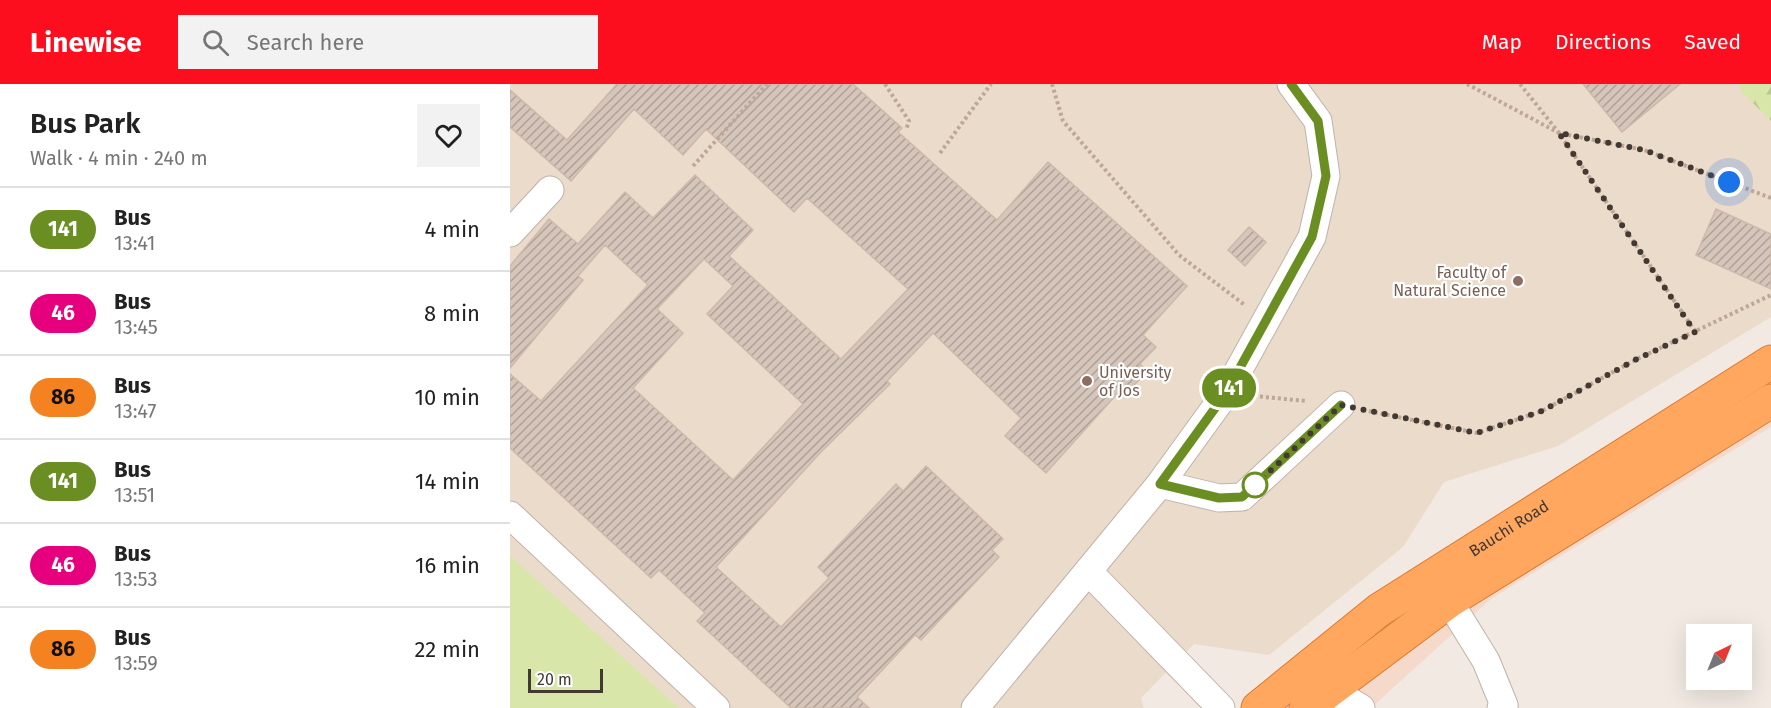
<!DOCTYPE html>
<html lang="en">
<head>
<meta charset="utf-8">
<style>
  body { margin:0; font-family:"Fira Sans",sans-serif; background:#f2f2f2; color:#222; height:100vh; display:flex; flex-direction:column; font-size:22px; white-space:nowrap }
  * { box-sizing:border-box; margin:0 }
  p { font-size:20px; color:#767676 }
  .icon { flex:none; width:33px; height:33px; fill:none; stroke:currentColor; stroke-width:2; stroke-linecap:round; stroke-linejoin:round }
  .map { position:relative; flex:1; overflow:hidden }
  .panel { display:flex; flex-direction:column; background:#fff; width:510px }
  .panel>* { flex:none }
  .badge { padding:0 12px; border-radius:20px; font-size:21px; line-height:39px }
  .needle { width:39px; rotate:43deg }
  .fabs { position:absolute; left:1176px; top:540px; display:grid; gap:12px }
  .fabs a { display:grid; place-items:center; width:66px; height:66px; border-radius:0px; background:#fff; box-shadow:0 6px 24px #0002; font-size:30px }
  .scale { position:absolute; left:18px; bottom:15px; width:75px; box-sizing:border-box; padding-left:6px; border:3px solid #433933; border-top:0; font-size:16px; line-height:21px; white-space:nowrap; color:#433933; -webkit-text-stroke:4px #fff; paint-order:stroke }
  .you { position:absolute; width:30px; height:30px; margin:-15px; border:4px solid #fff; border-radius:50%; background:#1a73e8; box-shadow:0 0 0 9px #1a73e833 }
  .map>.badge { position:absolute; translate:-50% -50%; box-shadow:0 0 0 3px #fff }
  .round { display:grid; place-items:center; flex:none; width:63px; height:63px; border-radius:0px; background:#f2f2f2 }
  .summary { display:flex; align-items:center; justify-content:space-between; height:102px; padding:0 30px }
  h1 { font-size:28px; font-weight:600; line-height:45px }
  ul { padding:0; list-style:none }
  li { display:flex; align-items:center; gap:18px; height:84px; padding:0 30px; border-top:2px solid #e0e0e0 }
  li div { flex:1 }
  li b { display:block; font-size:22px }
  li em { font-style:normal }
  li .badge { min-width:66px; font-weight:700; text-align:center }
  header { display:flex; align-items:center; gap:36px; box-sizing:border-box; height:84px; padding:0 30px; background:#fc0e1e; color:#fff }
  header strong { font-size:28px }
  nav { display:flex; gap:33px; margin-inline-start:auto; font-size:21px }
  .search { width:420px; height:54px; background:#f2f2f2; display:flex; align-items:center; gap:15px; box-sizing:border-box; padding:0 21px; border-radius:0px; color:#767676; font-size:22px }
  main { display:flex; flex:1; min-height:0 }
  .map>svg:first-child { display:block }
</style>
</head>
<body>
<header>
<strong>Linewise</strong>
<div class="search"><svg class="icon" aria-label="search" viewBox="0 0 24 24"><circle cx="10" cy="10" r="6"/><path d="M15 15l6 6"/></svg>Search here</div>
<nav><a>Map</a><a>Directions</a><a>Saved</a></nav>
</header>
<main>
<section class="panel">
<div class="summary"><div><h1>Bus Park</h1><p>Walk · 4 min · 240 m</p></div><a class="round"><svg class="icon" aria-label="heart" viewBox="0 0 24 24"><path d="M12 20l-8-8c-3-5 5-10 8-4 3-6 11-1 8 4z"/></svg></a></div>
<ul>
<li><span class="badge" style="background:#6b8e23;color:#fff">141</span><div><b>Bus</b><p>13:41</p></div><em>4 min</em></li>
<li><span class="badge" style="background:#e6007e;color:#fff">46</span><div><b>Bus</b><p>13:45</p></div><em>8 min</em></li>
<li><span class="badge" style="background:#f58220;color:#111">86</span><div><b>Bus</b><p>13:47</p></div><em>10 min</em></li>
<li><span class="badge" style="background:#6b8e23;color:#fff">141</span><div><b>Bus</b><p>13:51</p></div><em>14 min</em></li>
<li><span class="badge" style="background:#e6007e;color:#fff">46</span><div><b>Bus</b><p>13:53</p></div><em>16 min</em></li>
<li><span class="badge" style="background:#f58220;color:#111">86</span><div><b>Bus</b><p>13:59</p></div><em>22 min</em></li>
</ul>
</section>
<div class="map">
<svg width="1261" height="624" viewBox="0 0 1261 624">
  <defs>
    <pattern id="forest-firs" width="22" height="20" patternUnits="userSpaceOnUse" patternTransform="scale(1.5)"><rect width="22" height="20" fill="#d8e7a9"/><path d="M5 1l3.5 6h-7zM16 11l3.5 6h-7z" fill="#bbc792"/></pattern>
    <pattern id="building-hatch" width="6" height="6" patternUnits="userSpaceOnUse" patternTransform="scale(1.5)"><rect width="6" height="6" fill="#d6c5ba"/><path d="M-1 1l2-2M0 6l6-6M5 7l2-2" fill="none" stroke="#afa198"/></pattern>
  </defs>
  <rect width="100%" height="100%" fill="#f1e9e2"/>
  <!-- commercial -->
  <path fill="#f5dacc" d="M 1261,307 L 1261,343 L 981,515 L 861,624 L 758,624 Z"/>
  <!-- education -->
  <path fill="#ebdbcb" d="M 0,0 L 1261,0 L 1261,233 L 1048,362 L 934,398 L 893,463 L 759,571 L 684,560 L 631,614 L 634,624 L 0,624 Z"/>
  <!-- forest -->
  <path fill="url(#forest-firs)" d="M 1229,0 L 1261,0 L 1261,37 L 1233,9 Z"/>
  <!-- pitch -->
  <path fill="#d8e7a9" d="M 0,472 L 169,624 L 0,624 Z"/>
  <!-- building -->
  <path fill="url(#building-hatch)" stroke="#ceb8ab" stroke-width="1.5" fill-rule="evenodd" d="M 107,0 L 343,0 L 392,44 L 388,48 L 487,136 L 538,78 L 677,202 L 633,251 L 646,263 L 630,280 L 637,287 L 620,306 L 615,301 L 536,389 L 495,352 L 511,334 L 423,249 L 377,297 L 380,300 L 310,369 L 206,483 L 271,543 L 319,494 L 308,483 L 386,400 L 393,407 L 416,382 L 493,455 L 482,466 L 489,473 L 411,556 L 405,551 L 347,613 L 359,624 L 281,624 L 187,537 L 195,529 L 149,486 L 141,494 L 0,364 L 0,290 L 31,317 L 138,201 L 95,161 L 68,192 L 73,196 L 0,284 L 0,182 L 39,135 L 68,160 L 115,108 L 143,134 L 185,91 L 243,146 L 219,172 L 331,275 L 398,205 L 297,114 L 284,128 L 196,45 L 173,71 L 124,25 L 61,97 L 0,43 L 0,6 L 57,56 ZM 194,175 L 223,202 L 197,230 L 293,320 L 223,396 L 123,304 L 173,249 L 147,225 Z
    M 1073,0 L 1170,0 L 1112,48 Z
    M 1206,125 L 1261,150 L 1261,205 L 1186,171 Z
    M 739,143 L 756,158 L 735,182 L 718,166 Z"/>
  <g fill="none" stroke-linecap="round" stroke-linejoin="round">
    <defs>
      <path id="minor" d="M 0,149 L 40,106
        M 650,400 L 709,414 L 732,413 L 831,321
        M 0,431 L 206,624
        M 578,487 L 711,624
        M 939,517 L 976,577 L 994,621 L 991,624
        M 820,605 L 851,624
        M 465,624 L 650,400 L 716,309 L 802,153 L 816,92 L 808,37 L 781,0"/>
      <g id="highway">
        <path id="s1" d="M 748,624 L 869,526 L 1261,278"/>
        <path d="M 796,624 L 939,517 L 1261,317"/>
      </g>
    </defs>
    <!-- minor casing -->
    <use href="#minor" stroke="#bfb2a8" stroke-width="29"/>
    <!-- highway casing -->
    <use href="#highway" stroke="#de782f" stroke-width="35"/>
    <!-- path -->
    <path stroke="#bea796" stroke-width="4" stroke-dasharray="3 3" stroke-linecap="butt" d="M 375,0 L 399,37 L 396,46
      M 542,0 L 553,37 L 669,171 L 736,222
      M 957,0 L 1049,49 L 1185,247
      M 1010,0 L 1049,49 L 1134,66 L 1261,114
      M 430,69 L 481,0
      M 183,82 L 257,0
      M 744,312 L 796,317
      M 853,326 L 967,349 L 1032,327 L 1125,276 L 1261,211"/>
    <!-- minor -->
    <use href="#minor" stroke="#fff" stroke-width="27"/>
    <!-- highway -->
    <use href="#highway" stroke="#ffa75f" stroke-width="33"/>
  </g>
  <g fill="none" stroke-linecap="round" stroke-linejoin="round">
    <defs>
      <path id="line" d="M 781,0 L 808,37 L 816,92 L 802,153 L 716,309 L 650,400 L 709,414 L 732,413 L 831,321"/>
    </defs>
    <!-- line casing -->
    <use href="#line" stroke="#fff" stroke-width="14"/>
    <!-- line -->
    <use href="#line" stroke="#6b8e23" stroke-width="9"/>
    <!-- walk -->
    <path stroke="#433933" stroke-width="6" stroke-dasharray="0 10.8" d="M 745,401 L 831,321 L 967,349 L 1032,327 L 1125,276 L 1185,248 L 1049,49 L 1134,66 L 1219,98"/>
  </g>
  <!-- markers -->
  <g fill="#8d6e63" stroke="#fff" stroke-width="2">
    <circle cx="1008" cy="197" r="6"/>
    <circle cx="577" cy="297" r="6"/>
  </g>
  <circle fill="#fff" stroke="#6b8e23" stroke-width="3" cx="745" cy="401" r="12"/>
  <g text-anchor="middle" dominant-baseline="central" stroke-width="4.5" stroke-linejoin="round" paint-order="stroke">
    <!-- education labels -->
    <g font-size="16" fill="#785e54" stroke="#fff" text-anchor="end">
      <text x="996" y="188">Faculty of<tspan x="996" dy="18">Natural Science</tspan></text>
      <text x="589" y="288" text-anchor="start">University<tspan x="589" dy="18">of Jos</tspan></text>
    </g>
    <!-- street labels -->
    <g font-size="16" fill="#433933" stroke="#fff">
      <text stroke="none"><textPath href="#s1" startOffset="309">Bauchi Road</textPath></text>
    </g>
  </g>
</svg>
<div class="fabs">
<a><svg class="needle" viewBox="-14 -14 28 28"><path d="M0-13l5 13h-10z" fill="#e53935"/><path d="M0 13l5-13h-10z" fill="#767676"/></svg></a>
</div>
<div class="scale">20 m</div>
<div class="you" style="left:1219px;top:98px"></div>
<b class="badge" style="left:719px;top:304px;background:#6b8e23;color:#fff">141</b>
</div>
</main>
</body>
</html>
